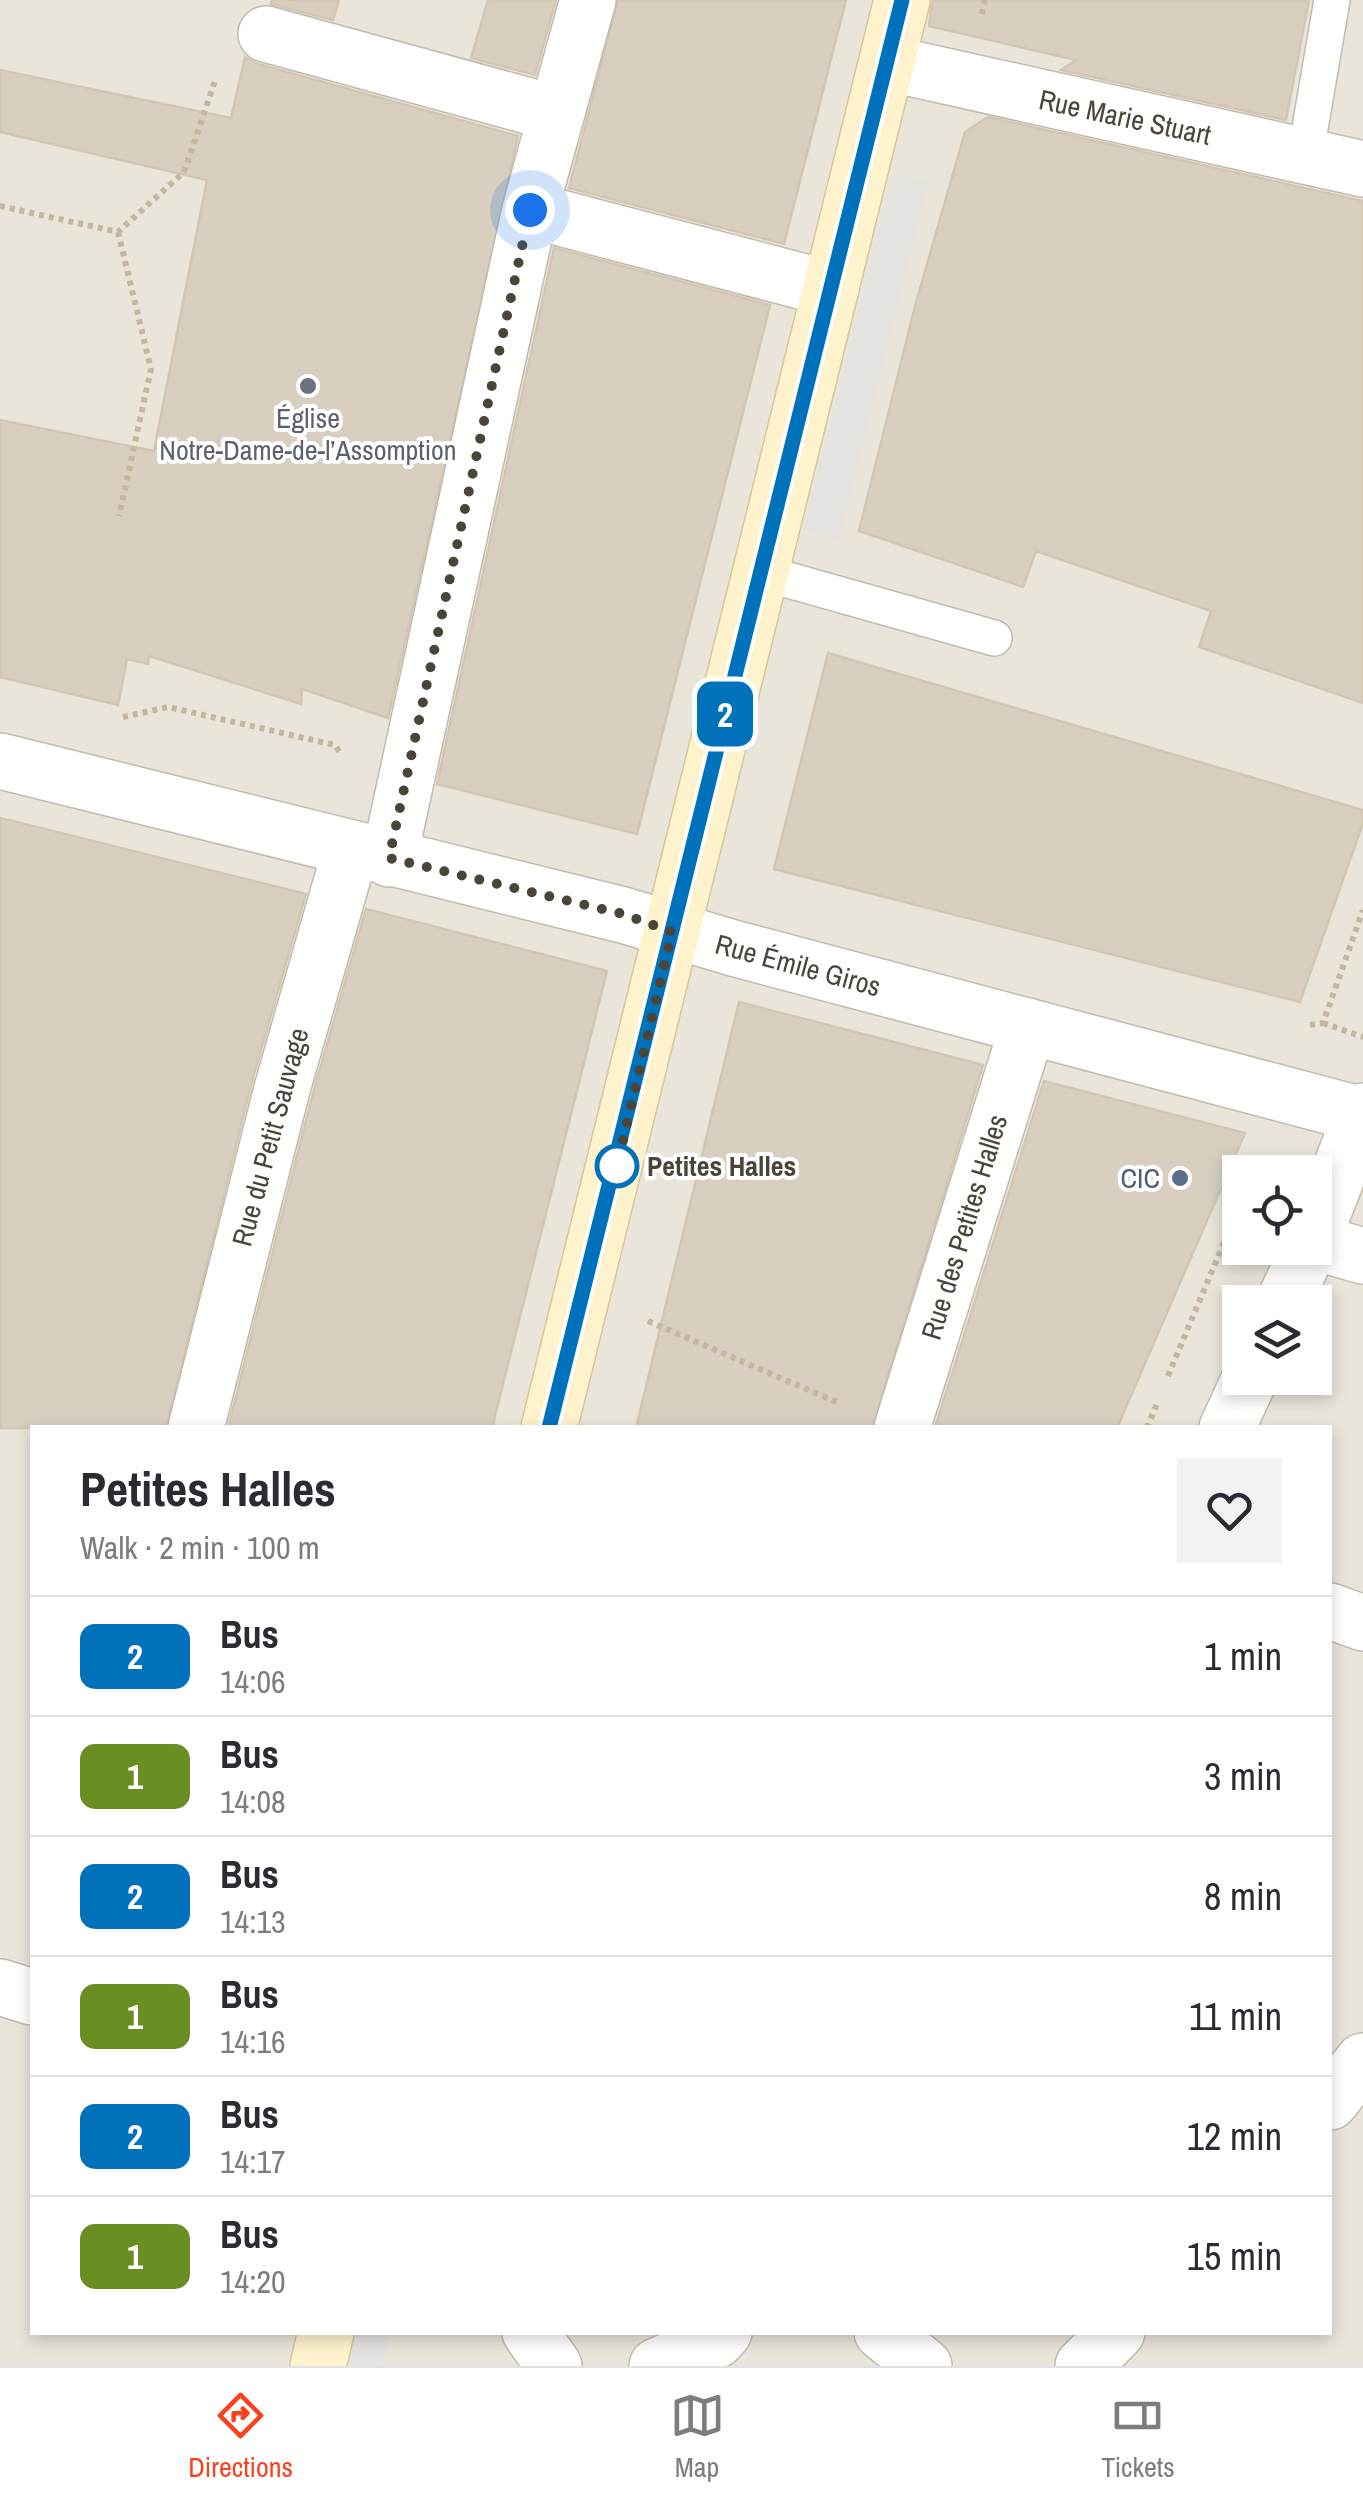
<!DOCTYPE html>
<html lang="en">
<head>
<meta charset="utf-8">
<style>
  body { margin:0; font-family:"Archivo Narrow",sans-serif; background:#f2f2f3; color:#2b2b33; height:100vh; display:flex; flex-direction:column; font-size:38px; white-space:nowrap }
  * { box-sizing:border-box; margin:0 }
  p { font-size:32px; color:#7c7c81 }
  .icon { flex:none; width:55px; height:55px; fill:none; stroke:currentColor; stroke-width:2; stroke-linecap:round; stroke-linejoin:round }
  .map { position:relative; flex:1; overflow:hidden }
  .sheet { position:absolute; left:30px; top:1425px; width:1302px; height:910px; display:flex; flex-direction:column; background:#fff; border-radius:0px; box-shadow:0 5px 15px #0003 }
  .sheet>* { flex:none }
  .badge { padding:0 20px; border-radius:15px; font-size:35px; line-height:65px }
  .fabs { position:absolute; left:1222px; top:1155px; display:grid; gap:20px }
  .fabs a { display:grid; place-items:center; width:110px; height:110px; border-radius:0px; background:#fff; box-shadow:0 5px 15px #0003; font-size:50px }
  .you { position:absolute; width:50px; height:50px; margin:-25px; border:8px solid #fff; border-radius:50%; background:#1a73e8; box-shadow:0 0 0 15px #1a73e833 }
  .map>.badge { position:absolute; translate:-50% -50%; box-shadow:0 0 0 5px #fff }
  .round { display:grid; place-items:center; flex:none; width:105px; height:105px; border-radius:0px; background:#f2f2f3 }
  .head { display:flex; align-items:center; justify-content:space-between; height:170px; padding:0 50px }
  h1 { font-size:48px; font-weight:700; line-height:75px }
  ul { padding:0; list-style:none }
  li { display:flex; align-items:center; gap:30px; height:120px; padding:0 50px; border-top:2px solid #e1e1e2 }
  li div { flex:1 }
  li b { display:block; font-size:38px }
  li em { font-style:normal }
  li .badge { min-width:110px; font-weight:700; text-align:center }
  .tab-bar { display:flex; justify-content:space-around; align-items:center; height:140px; border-top:2px solid #e1e1e2; background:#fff; font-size:28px; color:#7c7c81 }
  .tab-bar a { display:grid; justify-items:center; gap:5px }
  .tab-bar .current { color:#fc3f1d }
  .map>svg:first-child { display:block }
</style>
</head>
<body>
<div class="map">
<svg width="1363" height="2366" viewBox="0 0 1363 2366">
  <rect width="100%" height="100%" fill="#f6f3ec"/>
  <!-- residential -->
  <path fill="#eae5da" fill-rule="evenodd" d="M 0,0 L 1363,0 L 1363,2366 L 0,2366 ZM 1240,1172 L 1315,1172 L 1315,1248 L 1240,1248 ZM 1240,1302 L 1315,1302 L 1315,1378 L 1240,1378 ZM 32,1428 L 1330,1428 L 1330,2332 L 32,2332 Z"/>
  <!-- parking -->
  <path fill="#e5e3e0" d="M 892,175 L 927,182 L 838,540 L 803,530 Z
    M 353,2333 L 390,2333 L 381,2366 L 345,2366 Z"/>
  <!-- building -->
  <path fill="#d8cfc1" stroke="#d3c7b4" stroke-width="2.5" d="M 272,0 L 339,0 L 333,20 L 271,4 Z
    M 488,0 L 556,0 L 535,75 L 471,58 Z
    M 618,0 L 846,0 L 784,244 L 569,188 Z
    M 932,0 L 1309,0 L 1286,120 L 1061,70 L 1076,60 L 929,26 Z
    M 245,57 L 258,64 L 518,136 L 388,718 L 302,689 L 301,704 L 149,656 L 148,664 L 127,659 L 118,705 L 0,677 L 0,420 L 154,451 L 207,180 L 0,132 L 0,70 L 231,118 Z
    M 988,117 L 1363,201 L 1363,703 L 1199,647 L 1211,611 L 1036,551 L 1023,587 L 859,531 L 915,306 L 965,132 Z
    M 554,248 L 770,305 L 637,834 L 437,784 Z
    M 828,653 L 1363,810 L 1363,823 L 1300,1002 L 774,869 Z
    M 0,818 L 306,894 L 252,1081 L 166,1428 L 0,1428 Z
    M 366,909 L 607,971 L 492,1428 L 228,1428 L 312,1097 Z
    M 739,1002 L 983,1065 L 872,1428 L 636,1428 Z
    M 1044,1081 L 1245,1133 L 1117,1428 L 935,1428 Z"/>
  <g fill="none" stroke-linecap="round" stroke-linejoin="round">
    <defs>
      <path id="lane" d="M 1305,157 L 1332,0
        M 760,572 L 994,638"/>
      <path id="street" d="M 266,34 L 554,113
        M 887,63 L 1363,169
        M 530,210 L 831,289
        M 0,761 L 623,915 L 733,948 L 1362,1115
        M 389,859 L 530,210 L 588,0
        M 1315,1233 L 1363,1111
        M 1315,1242 L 1363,1256
        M 1284,1302 L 1309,1248
        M 196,1428 L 282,1089 L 351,849
        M 902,1428 L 1028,1026
        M 1227,1428 L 1250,1378
        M 1330,1611 L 1363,1623
        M 0,1987 L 32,1997
        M 1330,2102 L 1363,2061
        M 530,2332 L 554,2366
        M 882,2332 L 924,2366
        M 657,2366 L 717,2340 L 724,2332
        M 1083,2366 L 1117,2332"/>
      <path id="secondary" d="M 549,1428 L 902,0
        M 318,2366 L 326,2332"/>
    </defs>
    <!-- lane casing -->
    <use href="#lane" stroke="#c2bbae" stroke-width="38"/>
    <!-- street casing -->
    <use href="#street" stroke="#c2bbae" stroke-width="58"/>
    <!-- secondary casing -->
    <use href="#secondary" stroke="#d6c79b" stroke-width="58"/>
    <!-- path -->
    <path stroke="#c4b79f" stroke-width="6" stroke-dasharray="5 5" stroke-linecap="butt" d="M 982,14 L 985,0
      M 0,206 L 118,232 L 184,172 L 215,81
      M 118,232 L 151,369 L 119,516
      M 123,717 L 168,707 L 335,745 L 341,754
      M 1323,1023 L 1363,1037
      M 1310,1025 L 1323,1023 L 1363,910
      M 648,1321 L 839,1403
      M 1168,1376 L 1240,1204
      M 1147,1428 L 1158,1401"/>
    <!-- lane -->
    <use href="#lane" stroke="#fff" stroke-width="35"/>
    <!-- street -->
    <use href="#street" stroke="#fff" stroke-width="55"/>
    <!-- secondary -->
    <use href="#secondary" stroke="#fff3cd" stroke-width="55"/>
  </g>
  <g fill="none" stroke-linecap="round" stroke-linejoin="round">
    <defs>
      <path id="line" d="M 549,1428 L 902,0"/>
    </defs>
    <!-- line casing -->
    <use href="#line" stroke="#fff" stroke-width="22"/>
    <!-- line -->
    <use href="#line" stroke="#0072bc" stroke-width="15"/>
    <!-- walk -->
    <path stroke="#4b4439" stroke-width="10" stroke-dasharray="0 18" d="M 530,210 L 389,858 L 623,914 L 672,932 L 617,1166"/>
  </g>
  <!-- markers -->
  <circle fill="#6b7280" stroke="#fff" stroke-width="4" cx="308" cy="386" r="10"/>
  <circle fill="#fff" stroke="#0072bc" stroke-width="5" cx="617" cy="1166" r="20"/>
  <circle fill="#5c6f8a" stroke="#fff" stroke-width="4" cx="1180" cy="1178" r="10"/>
  <g text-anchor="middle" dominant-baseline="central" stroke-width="8" stroke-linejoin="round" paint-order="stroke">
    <!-- street labels -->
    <g font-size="28" fill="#4b4439" stroke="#fff">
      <text transform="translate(1125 117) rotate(12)">Rue Marie Stuart</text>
      <text transform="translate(798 965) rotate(15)">Rue Émile Giros</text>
      <text transform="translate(270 1137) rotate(-75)">Rue du Petit Sauvage</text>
      <text transform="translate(964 1227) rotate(-73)">Rue des Petites Halles</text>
    </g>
    <!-- worship labels -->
    <g font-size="28" fill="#5b616d" stroke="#fff">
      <text x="308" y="418">Église<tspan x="308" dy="32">Notre-Dame-de-l’Assomption</tspan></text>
    </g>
    <!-- stop labels -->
    <g font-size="28" font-weight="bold" fill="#4b4439" stroke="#fff" text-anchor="start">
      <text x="647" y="1166">Petites Halles</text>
    </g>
    <!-- service labels -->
    <g font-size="28" fill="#4e5e75" stroke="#fff" text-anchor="end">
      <text x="1160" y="1178">CIC</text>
    </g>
  </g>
</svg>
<div class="fabs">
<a><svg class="icon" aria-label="locate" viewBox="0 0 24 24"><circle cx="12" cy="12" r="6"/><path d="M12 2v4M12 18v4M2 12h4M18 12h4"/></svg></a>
<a><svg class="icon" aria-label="layers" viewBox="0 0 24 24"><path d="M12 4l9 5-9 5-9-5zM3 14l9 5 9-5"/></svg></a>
</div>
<div class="you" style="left:530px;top:210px"></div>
<b class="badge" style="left:725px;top:714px;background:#0072bc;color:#fff">2</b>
<section class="sheet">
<div class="head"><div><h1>Petites Halles</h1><p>Walk · 2 min · 100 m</p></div><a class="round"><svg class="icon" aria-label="heart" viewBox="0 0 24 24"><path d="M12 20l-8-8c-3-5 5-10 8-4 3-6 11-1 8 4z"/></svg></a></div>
<ul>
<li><span class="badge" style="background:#0072bc;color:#fff">2</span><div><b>Bus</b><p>14:06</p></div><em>1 min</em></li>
<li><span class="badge" style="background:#6b8e23;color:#fff">1</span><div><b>Bus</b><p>14:08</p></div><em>3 min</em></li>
<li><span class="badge" style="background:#0072bc;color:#fff">2</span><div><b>Bus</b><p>14:13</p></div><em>8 min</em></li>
<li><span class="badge" style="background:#6b8e23;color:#fff">1</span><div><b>Bus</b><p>14:16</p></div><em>11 min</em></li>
<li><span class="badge" style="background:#0072bc;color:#fff">2</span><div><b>Bus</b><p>14:17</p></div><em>12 min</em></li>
<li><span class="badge" style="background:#6b8e23;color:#fff">1</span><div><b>Bus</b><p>14:20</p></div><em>15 min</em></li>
</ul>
</section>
</div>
<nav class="tab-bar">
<a class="current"><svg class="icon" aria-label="directions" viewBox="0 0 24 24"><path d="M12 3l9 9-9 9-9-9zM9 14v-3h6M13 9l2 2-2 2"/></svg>Directions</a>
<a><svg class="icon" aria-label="map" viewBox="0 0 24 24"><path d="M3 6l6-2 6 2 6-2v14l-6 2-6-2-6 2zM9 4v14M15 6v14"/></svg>Map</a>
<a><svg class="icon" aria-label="tickets" viewBox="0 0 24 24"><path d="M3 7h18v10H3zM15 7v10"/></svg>Tickets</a>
</nav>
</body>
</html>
